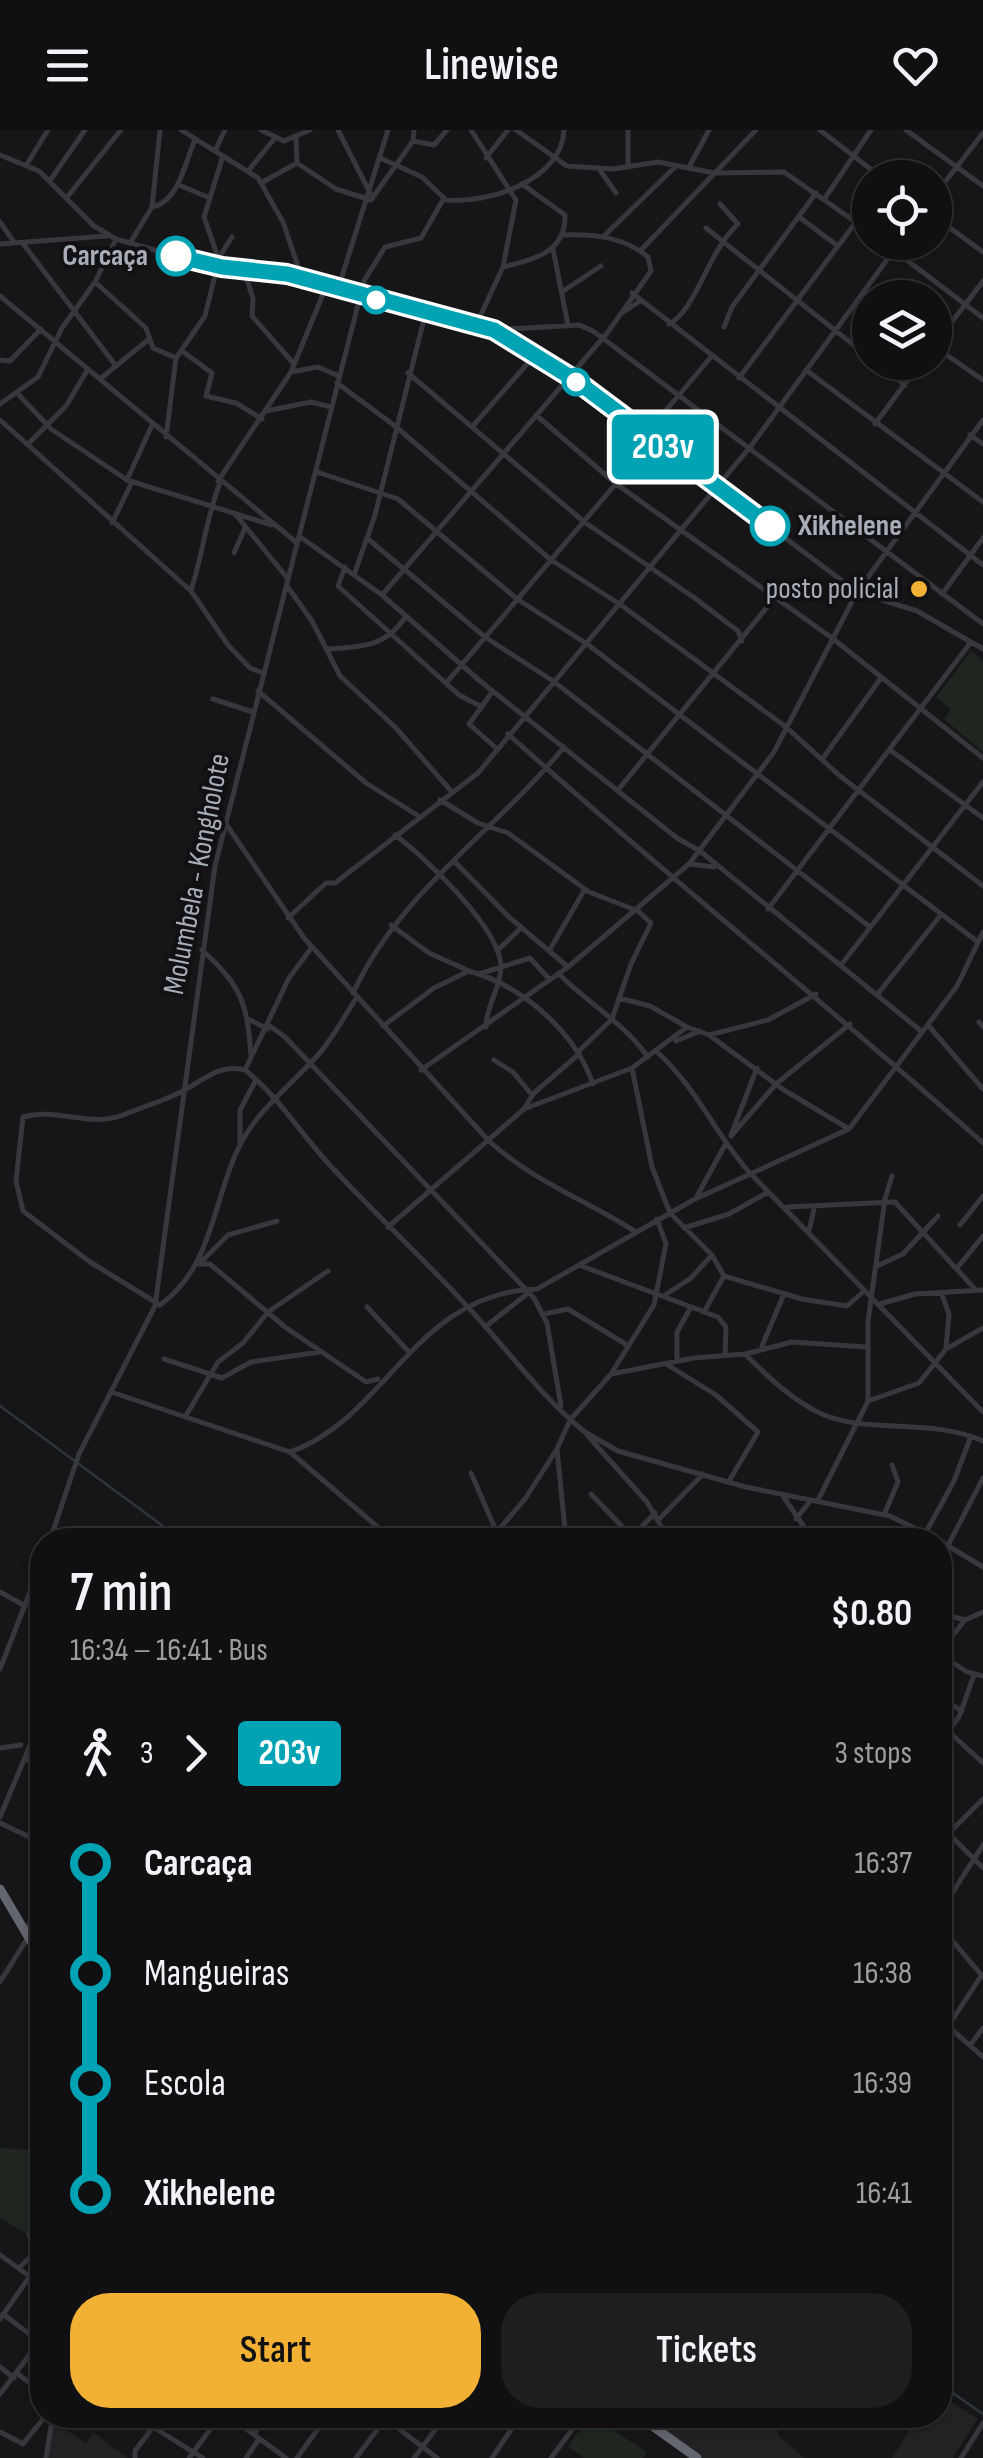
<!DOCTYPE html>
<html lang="en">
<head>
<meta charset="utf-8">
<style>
  body { margin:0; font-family:"Sofia Sans Condensed",sans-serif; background:#1e1e20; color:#f1f3f6; height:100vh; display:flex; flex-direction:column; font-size:38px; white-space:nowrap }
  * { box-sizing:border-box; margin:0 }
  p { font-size:32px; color:#9c9d9f }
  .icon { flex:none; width:55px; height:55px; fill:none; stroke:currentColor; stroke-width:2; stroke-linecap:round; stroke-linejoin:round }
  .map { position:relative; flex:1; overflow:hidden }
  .details { position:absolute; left:30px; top:1398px; width:922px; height:900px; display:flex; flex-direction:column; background:#101012; border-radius:40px; box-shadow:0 2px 8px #0004,0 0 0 2px #303032 }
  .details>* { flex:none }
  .badge { padding:0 20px; border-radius:8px; font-size:35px; line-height:65px }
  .tools { position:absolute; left:852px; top:30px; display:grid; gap:20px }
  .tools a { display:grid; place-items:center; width:100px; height:100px; border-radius:50%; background:#101012; box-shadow:0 2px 8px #0004,0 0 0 2px #303032; font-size:50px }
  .map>.badge { position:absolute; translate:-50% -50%; box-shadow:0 0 0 5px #fff }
  .legs { display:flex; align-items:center; gap:15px; height:110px; padding:0 40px; font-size:32px }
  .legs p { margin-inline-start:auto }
  .summary { display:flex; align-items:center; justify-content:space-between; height:170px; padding:0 40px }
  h1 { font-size:55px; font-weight:600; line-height:75px }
  .cta { display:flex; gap:20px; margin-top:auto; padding:20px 40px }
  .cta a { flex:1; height:115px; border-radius:40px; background:#f2b134; color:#111; font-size:40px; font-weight:600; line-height:115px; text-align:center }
  .cta a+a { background:#1e1e20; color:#f1f3f6 }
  ul { padding:0 40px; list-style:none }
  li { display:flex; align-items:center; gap:35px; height:110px; font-size:38px }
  li i { display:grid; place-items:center; width:15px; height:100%; margin:0 12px; background:currentColor }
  li i::after { content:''; width:25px; height:25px; margin:-12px; border:8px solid; border-radius:50%; background:#101012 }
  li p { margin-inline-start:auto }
  li:first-child i { background:linear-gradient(#0000 50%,currentColor 0) }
  li:last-child i { background:linear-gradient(currentColor 50%,#0000 0) }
  header { display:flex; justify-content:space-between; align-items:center; height:130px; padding:0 40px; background:#101012; font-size:45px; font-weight:600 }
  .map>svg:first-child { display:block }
</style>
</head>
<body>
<header><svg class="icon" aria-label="menu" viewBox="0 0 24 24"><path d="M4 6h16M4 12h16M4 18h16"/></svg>Linewise<svg class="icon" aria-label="heart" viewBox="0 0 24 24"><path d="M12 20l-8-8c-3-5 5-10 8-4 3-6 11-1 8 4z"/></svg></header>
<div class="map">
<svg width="983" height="2328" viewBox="0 0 983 2328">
  <rect width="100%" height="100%" fill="#161618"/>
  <!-- built -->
  <path fill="#222225" d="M 940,2265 L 978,2289 L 953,2328 L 892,2328 L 919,2285 L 940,2285 Z
    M 639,2285 L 775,2285 L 779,2307 L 805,2328 L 700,2328 Z
    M 54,2292 L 86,2313 L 93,2302 L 128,2328 L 48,2328 Z"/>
  <!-- green -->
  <path fill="#1e261f" d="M 971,521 L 983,531 L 983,622 L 944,589 L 951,579 L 936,567 Z
    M 42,2011 L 42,2099 L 34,2108 L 0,2088 L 0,2018 L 34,2020 Z
    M 590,2285 L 647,2322 L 643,2328 L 584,2328 L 568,2316 Z"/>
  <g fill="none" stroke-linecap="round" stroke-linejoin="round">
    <!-- stream -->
    <path stroke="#2c353c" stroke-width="2.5" d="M 0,1276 L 182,1410
      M 940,2254 L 983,2284"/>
    <!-- minor -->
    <path stroke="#37383d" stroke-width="5" d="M 181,0 L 258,48 L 283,92 L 302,148
      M 261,0 L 284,11 L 310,0
      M 338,0 L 370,63
      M 471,0 L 516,70 L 503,137 L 476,195
      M 516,0 L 567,36 L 613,39 L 658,32 L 714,43 L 784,42 L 870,102
      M 820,0 L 882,48
      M 906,0 L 983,56
      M 296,9 L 297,33
      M 413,11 L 434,15 L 447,0
      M 215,21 L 225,0
      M 0,25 L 39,41 L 94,96 L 116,109 L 200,133 L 287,144 L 493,200 L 575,250 L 857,462 L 917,481 L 983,519
      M 380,28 L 422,47 L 446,70 C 489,74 562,50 564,0
      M 486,28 L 508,0
      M 27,34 L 48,0
      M 628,37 L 628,0
      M 689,37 L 709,0
      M 599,39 L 616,63
      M 249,40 L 274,9
      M 51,49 L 85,0
      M 261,53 L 297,33 L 336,59 L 371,70 L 413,11 L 414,0
      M 179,55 L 210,68
      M 935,65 L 983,3
      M 68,66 L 121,0
      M 825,68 L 871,0
      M 152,77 C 179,72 185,32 195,10
      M 799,87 L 838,116
      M 935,87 L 983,122
      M 0,92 L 14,112
      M 706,98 L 870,228
      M 604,106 L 675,37
      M 883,112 L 983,188
      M 130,113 L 152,77 L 160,0
      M 0,114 L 106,106
      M 24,115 L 116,236
      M 553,119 L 568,195
      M 641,120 L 756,0
      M 218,129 L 232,107
      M 221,136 L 204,87 L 223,26
      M 503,137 C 534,130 566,122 565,85 L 522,54
      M 243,138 L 253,168 L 252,186 L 294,234
      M 95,152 L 146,198 L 153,218 L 176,228
      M 338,159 L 388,0
      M 563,161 L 601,136
      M 632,163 L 983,435
      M 0,166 L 297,413
      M 622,183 L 640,171
      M 669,194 C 697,179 708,121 738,94 L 720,74
      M 724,197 L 732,177 L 816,63
      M 493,200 L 579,195 L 593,201 L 983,494
      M 935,214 L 983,151
      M 935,217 L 983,250
      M 182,221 L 212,243 L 206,266 L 236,273 L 262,289
      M 0,230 L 10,231 L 41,199
      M 876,232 L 905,255
      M 806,240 L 983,372
      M 291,242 L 318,237 L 339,246
      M 408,243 L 583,391 L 696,469 L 738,501 L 742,511
      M 739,248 L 856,92
      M 100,249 L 148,210
      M 337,253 L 395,296 L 551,430 L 621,475 L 786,597 L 840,646 L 983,756
      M 17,263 L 51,299 L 127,350 L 272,395
      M 0,274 L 38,247 L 62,198 L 95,152 L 116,109
      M 266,281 L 311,272 L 331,277
      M 536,285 L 615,353 L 832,508 L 983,628
      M 0,290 L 191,461 L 228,515 L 250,538 L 263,543
      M 875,294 L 921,232
      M 472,297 L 535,225
      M 646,304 L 711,227
      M 970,305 L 983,314
      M 166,307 L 176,228 L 205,186 L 217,137
      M 28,314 L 66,276 L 88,239
      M 317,342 L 398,369 L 517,469 L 587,514 L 978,812
      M 127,350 L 152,295
      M 218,351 L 291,242 L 326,157
      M 236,385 L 288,449
      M 112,393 L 132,352
      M 299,406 L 382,465 L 480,551 L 677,708 L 700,721 L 921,901
      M 368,409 L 485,507 L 553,551 L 870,797
      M 234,423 L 245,398
      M 345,437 L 338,456 L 459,565 L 482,577
      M 354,445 L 375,385 L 426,181
      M 287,456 L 312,491 L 340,546 L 395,597 L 452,662
      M 191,460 C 203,424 206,388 220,353
      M 942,464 L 983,408
      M 382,465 L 608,202 L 651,141 L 648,127 C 624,107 594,104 564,105
      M 328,519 C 360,517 385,517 404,489
      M 447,552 L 654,309
      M 258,561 L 366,653 L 417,685
      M 493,561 L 469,594 L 496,618
      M 213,569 L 253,582
      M 508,604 C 664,744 827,874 983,1013
      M 890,620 L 983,688
      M 823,628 L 881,548
      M 618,660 L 776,466
      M 440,670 L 478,693 L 508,703 L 589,762 L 638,781 L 651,793 L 631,834 L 612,889 L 578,922
      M 226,694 L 304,808 L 489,1011 C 533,1051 586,1070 636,1102
      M 395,705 C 424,726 501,799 501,837 C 501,858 486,875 486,897
      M 454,731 L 509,787 L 568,837
      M 690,734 L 714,737
      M 768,779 L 971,512
      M 288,788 L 326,753 L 335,753 L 478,643 L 751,316 L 900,112
      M 391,795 L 429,823 L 469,841
      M 202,820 C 242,857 247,872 251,926
      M 497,821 L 521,798
      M 549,821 L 585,759
      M 841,835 L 983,652
      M 479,844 L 530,828 L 550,850
      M 560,845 C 589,874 624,893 648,927
      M 353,863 C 400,761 495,702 564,617
      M 877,865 L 940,786
      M 357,867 C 344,887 333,908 318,925 C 290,956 256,981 238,1019 C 213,1071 212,1138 160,1175 L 90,1132 L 23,1081 L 16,1051 L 23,987 C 56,977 89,998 123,985 C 142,977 163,971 181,962 C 203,951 219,933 245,940 C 276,964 300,1002 326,1031 C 371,1080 420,1125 465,1174 C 505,1216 540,1266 585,1302 L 618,1321 L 746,1357 L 890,1386 L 938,1410
      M 619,868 L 650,876 L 687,897
      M 250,890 L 268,899
      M 979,892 L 983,897
      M 928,895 L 983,959
      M 270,896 L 285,907 L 534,1168 L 547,1193 L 561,1276
      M 383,896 L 434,858 L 469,841 C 523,856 575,902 593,954
      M 709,905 L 768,890 L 816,864
      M 676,911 L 700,901
      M 656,921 C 698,959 713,1001 749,1042 L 983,1282
      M 494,930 L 513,942 L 532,965
      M 632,938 L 652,1037 L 670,1083 L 712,1125 L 724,1146 L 802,1169 L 847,1176 L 864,1161
      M 245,940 L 289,848 L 312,817
      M 421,940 L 568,837 L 689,734 L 774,622 L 857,462 L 983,290
      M 525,977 L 534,963 L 579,924
      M 731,1005 L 757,938
      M 731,1006 L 776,954 L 850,894
      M 240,1015 L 240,980 L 256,950
      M 697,1066 L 725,1015
      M 787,1077 L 895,1072 L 974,1158
      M 960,1095 L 983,1066
      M 388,1097 L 524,979 L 632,938 L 687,897 L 709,905 L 784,960 L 849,999
      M 684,1098 L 729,1084 L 768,1062
      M 809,1101 L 814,1079
      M 201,1132 L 228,1105 L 277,1091
      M 196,1134 L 210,1134 L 285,1197 L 366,1252 L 378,1249
      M 579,1135 L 718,1187 L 726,1197 L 725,1225
      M 877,1136 L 903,1124 L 938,1086
      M 958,1137 L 983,1106
      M 941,1162 L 949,1184 L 946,1218
      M 665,1165 L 691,1148 L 712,1125
      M 880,1174 L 915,1164 L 983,1160
      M 367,1177 L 410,1223
      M 704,1182 L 724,1146
      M 544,1184 L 568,1179 L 627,1215
      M 485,1197 L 528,1163
      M 762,1216 L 784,1164
      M 745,1224 C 768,1247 794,1272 824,1285 C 872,1304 932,1288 983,1311
      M 164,1229 L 222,1248 L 251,1232 L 320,1222
      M 677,1230 L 677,1202 L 691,1177
      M 666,1234 L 716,1265 L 758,1302 L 729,1351
      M 611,1244 L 694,1228 L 745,1224 L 792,1212 L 866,1217
      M 111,1262 L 290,1322 L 393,1410
      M 868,1271 L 919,1253 L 946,1219 L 983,1198
      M 185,1287 L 218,1232 L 243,1213 L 268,1182 L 328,1141
      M 587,1305 L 647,1372 L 669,1410
      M 290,1322 C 386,1289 415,1162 537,1159 L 695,1069 L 849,999 L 957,856 L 983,802
      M 471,1343 L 500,1410
      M 591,1364 L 632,1407
      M 783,1366 L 813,1410
      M 818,1370 L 868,1271 L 868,1191 L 885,1069 L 892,1046
      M 884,1385 L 898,1352 L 892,1335
      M 660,1388 L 703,1344
      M 796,1389 L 811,1370
      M 925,1404 L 954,1351 L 971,1306
      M 50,1410 L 79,1324 L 155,1176 L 215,736 L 364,151 L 385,117 L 421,108 L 444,68
      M 490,1410 L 525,1369 L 557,1319
      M 566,1410 L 557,1319 L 570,1290 L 611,1244 L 654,1175 L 666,1114 L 657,1089
      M 629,1410 L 655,1383
      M 793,1410 L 801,1397
      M 940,1411 L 983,1437
      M 940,1431 L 983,1348
      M 0,1462 L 25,1476
      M 940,1483 L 965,1490
      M 940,1521 L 965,1490 L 983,1482
      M 940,1524 L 967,1542 L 983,1546
      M 0,1539 L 42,1431
      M 940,1568 L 962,1581
      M 949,1602 L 983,1633
      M 940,1611 L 959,1587 L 974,1545
      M 0,1618 L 21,1615
      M 25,1628 L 42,1640
      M 0,1687 L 42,1587
      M 0,1693 L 42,1713
      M 940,1699 L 947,1705 L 983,1669
      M 940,1708 L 951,1706 L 983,1738
      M 940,1782 L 983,1715
      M 940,1796 L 983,1847
      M 26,1801 L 42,1766
      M 0,1852 L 27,1809
      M 940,1889 L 983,1927
      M 949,1895 L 981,1846
      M 971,1914 L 983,1898
      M 42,1989 L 36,2004 L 42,2009
      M 0,2125 L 42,2155
      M 19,2138 L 39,2118 L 29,2105
      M 3,2184 L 40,2212
      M 0,2189 L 30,2146
      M 0,2237 L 14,2248
      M 18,2244 L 42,2262
      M 0,2264 L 42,2208
      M 145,2285 L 156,2293
      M 227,2285 L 286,2328
      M 381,2285 L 437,2328
      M 96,2297 L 105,2285
      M 153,2297 L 203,2328
      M 0,2302 L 23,2314 L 46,2285
      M 254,2304 L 267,2285
      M 46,2328 L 53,2285
      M 135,2328 L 135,2321 L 162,2285
      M 189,2328 L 221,2285
      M 246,2328 L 259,2309
      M 297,2328 L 328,2285
      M 356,2328 L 388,2285
      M 414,2328 L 446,2285
      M 492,2328 L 521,2285
      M 551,2328 L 583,2285
      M 961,2328 L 983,2293"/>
    <!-- highway -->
    <path stroke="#63666e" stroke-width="9" d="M 0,1759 L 42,1830
      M 637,2285 L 697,2328"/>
  </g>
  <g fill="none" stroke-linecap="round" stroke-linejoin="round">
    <defs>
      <path id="line-1" d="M 176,126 L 222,137 L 287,144 L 494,200 L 575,250 L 770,396"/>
    </defs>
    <!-- line-1 casing -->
    <use href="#line-1" stroke="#fff" stroke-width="22"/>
    <!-- line-1 -->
    <use href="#line-1" stroke="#00a3b4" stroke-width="15"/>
  </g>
  <!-- markers -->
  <g fill="#fff" stroke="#00a3b4" stroke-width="5">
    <circle cx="176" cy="126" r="18"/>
    <circle cx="376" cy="170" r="12"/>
    <circle cx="576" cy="252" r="12"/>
    <circle cx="770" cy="396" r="18"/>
  </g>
  <circle fill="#f2b134" stroke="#111113" stroke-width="4" cx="919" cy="459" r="10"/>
  <g text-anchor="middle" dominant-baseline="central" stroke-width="8" stroke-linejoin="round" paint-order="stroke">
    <!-- stop labels -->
    <g font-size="30" font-weight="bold" fill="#a8adb8" stroke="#111113" text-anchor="end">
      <text x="148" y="126">Carcaça</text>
      <text x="798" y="396" text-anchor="start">Xikhelene</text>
    </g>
    <!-- poi labels -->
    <g font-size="30" fill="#a8adb8" stroke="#111113" text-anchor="end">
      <text x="899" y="459">posto policial</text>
    </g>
    <!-- street labels -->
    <g font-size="30" fill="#a8adb8" stroke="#111113">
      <text transform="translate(197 744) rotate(-79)">Molumbela - Kongholote</text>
    </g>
  </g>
</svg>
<div class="tools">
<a><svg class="icon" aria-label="locate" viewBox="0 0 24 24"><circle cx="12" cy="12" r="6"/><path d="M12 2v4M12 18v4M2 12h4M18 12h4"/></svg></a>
<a><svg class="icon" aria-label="layers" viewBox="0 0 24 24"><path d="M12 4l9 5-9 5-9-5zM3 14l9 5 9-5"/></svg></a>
</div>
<b class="badge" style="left:663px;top:317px;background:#00a3b4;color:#fff">203v</b>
<section class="details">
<div class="summary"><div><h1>7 min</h1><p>16:34 – 16:41 · Bus</p></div><b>$0.80</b></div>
<div class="legs"><svg class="icon" aria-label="walk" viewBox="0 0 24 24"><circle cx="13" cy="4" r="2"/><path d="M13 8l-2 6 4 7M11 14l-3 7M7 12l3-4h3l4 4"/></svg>3<svg class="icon" aria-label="forward" viewBox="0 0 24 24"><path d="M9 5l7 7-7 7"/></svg><b class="badge" style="background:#00a3b4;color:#fff">203v</b><p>3 stops</p></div>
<ul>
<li><i style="color:#00a3b4"></i><b>Carcaça</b><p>16:37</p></li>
<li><i style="color:#00a3b4"></i><span>Mangueiras</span><p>16:38</p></li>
<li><i style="color:#00a3b4"></i><span>Escola</span><p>16:39</p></li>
<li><i style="color:#00a3b4"></i><b>Xikhelene</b><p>16:41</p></li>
</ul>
<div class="cta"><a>Start</a><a>Tickets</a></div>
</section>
</div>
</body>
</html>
